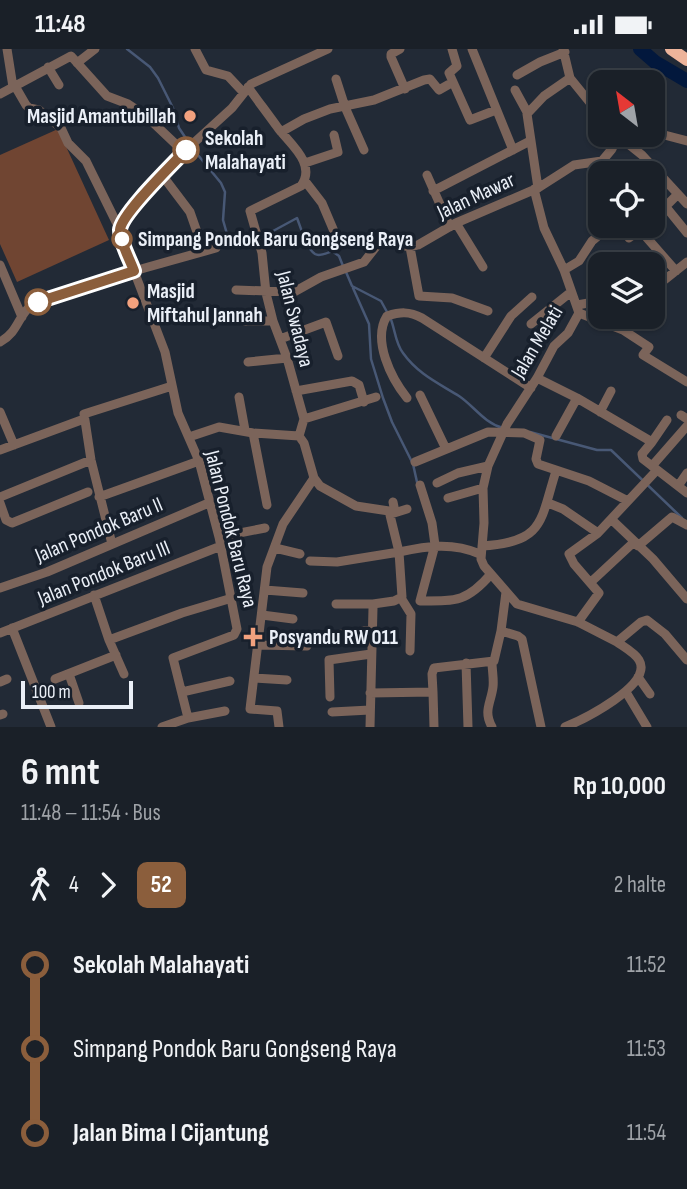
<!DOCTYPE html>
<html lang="id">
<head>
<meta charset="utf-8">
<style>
  body { margin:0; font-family:"Sofia Sans Condensed",sans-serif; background:#272d34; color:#f1f3f6; height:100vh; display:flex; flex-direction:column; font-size:26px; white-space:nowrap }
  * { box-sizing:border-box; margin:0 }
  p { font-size:23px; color:#9fa3a8 }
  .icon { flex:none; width:38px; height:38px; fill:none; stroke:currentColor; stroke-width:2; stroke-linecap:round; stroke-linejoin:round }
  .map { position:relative; height:678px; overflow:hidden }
  .side { display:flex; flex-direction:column; background:#1a2028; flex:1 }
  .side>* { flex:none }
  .badge { padding:0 14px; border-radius:10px; font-size:24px; line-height:46px }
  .needle { width:46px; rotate:329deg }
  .controls { position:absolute; left:588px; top:21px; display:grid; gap:14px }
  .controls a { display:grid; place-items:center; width:77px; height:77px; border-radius:14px; background:#1a2028; box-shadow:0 2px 5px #0004,0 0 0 2px #383e45; font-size:35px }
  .scale { position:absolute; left:21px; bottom:18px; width:112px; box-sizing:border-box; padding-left:7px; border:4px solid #eaeff7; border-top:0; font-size:19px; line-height:24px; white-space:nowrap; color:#eaeff7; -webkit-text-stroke:5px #18202c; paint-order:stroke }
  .map>.badge { position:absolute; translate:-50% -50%; box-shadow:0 0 0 4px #fff }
  .legs { display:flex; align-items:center; gap:10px; height:77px; padding:0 21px; font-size:23px }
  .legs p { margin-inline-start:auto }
  .head { display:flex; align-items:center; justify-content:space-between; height:119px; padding:0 21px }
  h1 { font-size:38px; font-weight:700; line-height:52px }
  ul { padding:0 21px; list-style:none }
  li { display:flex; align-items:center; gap:24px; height:84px; font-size:26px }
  li i { display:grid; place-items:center; width:10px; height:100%; margin:0 9px; background:currentColor }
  li i::after { content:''; width:18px; height:18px; margin:-9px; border:5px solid; border-radius:50%; background:#1a2028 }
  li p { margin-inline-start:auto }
  li:first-child i { background:linear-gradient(#0000 50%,currentColor 0) }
  li:last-child i { background:linear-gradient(currentColor 50%,#0000 0) }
  .status { display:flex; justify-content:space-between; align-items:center; height:49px; padding:0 35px; background:#1a2028; direction:ltr }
  .status svg { height:19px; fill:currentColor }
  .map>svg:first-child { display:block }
</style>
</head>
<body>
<div class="status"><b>11:48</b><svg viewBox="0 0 49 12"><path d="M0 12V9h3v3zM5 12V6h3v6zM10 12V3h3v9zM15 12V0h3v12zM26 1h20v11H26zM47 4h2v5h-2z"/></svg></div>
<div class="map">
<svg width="687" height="678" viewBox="0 0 687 678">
  <rect width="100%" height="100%" fill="#222a36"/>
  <!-- green -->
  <path fill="#704532" d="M 58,80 L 109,191 L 17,233 L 0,195 L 0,106 Z"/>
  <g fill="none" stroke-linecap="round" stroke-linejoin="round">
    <!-- stream -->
    <path stroke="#485875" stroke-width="2.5" d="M 127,0 L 150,18 L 158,29 L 173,59 L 179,79 L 193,100 L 221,134 L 225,143 L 223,171 L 227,185 L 243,193 L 256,190
      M 262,188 L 297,169 C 301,179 306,199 315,205 C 320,208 327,204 332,202 L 339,207 L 343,217
      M 346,223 L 352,237 L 381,252 L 387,263
      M 353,239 L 369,275 L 371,310 L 383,349 L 392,373 L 413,415 L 417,433
      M 390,268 C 395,279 395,294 403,304 C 418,325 438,334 459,347 C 474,357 484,374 503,379
      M 530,383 L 597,401 L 611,401 L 682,469"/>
    <!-- river -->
    <path stroke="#02183d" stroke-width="14" d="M 640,0 L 655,13 L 687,32"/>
    <!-- minor -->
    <path stroke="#7b645a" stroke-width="9" d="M 7,0 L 13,38
      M 195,0 L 206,21 L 228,27 L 243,43
      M 400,0 L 391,5 L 391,8 L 405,40
      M 452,0 L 457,17 L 449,24 L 470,71 L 496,61
      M 472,0 L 513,101
      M 563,0 L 570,29 L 600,66
      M 77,14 L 95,0
      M 48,18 L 59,36
      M 517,26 L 540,13 L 565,3
      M 336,30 L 345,58 L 364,101
      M 15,37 L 26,56 L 29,59 L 39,61 L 61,79 L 68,94 L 86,112 L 120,181
      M 248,38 C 258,52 268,65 278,79 C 290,95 317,115 301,137 L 250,162 L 262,204 L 266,244 L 273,272 L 287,309 L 304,370 L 299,387
      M 515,41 L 527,63
      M 0,45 L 71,7 L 107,47 L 128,55 L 146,67 L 184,103
      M 281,83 L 304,70 L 330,60 L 374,51 L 424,31 L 430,30 L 439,41 L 453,33
      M 653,83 L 687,92
      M 617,86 L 642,106 L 687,155
      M 602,112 L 609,124
      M 305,114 L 338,103 L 334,86
      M 162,126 L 190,163 L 197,183
      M 427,126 L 450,178
      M 305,132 L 322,154 L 339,194
      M 538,139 L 527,65 L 544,47 L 570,29
      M 534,140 L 544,179 L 564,221 L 579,264 L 568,284 L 554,297 L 537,329 L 507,375 L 488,417 L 483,439 L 484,474 L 481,510 L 484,517 L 517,555 L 578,573 L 617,593 L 641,573 L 647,571 L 665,585 L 687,611
      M 433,142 L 530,92
      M 653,142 L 687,184
      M 653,170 L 678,145
      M 456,174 L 483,218
      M 640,181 L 676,222
      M 629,189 L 645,177
      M 410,198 L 419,247 L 452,249 L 488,262
      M 0,216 L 22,268
      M 564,221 L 579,212 L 592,192 L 610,177
      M 653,240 L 687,213
      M 236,241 L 294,243 L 321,228 L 364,213 L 379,194 L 387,193 L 410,198 L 418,196 L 456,174 L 538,139 L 574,116 L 602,112 L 612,100 L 618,86
      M 577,256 L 600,252
      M 579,264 L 623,281 L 649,298 L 643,306 L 687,333
      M 245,272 L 273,272
      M 531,275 L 571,243
      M 280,290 L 326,273 L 338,307
      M 0,293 C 19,283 18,265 33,255 L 134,222 L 120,181 L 123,172 L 137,154 L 186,101 L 232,59 L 251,35 L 328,0
      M 484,309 L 511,267 L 532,248
      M 248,313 L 287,309
      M 537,329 L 577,349 L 652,393 L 642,405 L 643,410 L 687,444
      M 296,342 L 352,332 L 359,336 L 364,353
      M 420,346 L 446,400
      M 239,348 L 245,381
      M 407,349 C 391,329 372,291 387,267 C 400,263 409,262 422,269 L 531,339
      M 0,363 L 14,396
      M 600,363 L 611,342
      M 681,366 L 687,370
      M 304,370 L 376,348
      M 253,384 L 267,456
      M 556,387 L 577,349
      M 189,388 L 219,378 L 253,384 L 299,387 L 304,394 L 314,429 L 320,437 L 356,457 L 389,462 L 399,503 C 427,497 452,493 480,505
      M 652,393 L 667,371
      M 0,401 L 84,370
      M 415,413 L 488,383 L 524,384 L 540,391 L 536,410 L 538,415 L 589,432 L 628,452
      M 652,417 L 687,377
      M 437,434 L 458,424 L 488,417
      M 420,436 L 432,474 L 435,496 L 420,552 C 456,552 467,553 491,525
      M 678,437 L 687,424
      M 0,448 L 91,411
      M 99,448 L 199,412
      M 448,449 L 483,439
      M 393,453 L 395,463
      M 0,454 L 6,471 L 12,474 L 88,443
      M 548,454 L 563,460 L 598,484
      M 391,465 L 407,460
      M 611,470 L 653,510 L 687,550
      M 219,488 L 265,479
      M 112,495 L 91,411 L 84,365 L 172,337
      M 482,497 C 545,493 540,472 556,422
      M 638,497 L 672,468 L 687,476
      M 275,499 L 300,505
      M 310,512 L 337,513 L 399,503 L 402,548 L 394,552 L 373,555 L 373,559 L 370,678
      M 591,533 L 634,493
      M 0,539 L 47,523 L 211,453
      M 265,541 L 303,544
      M 94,546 L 109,591 L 182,564 L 232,549
      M 401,549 L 411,565 L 410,602
      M 336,555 L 373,555
      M 262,566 L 293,570
      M 578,573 L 599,544 L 574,515 L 569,505 L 598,484 L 657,421
      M 12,579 L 51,678
      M 501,582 L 518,587 L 522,590 L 541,678
      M 0,584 L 221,497
      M 328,587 L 372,581
      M 109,591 L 124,625
      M 258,596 L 307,597
      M 492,613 C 492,621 494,630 493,638 C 491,654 483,662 492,678
      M 466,614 L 468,678
      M 69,625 L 79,654
      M 638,628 L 650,645
      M 254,629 L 287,631
      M 55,630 L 116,606
      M 0,633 L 7,630
      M 182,643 L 230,632
      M 433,643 L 434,678
      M 626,643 L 647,678
      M 370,644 L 433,643 L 432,625 L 434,619 L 494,612 L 501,582 L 506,543
      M 330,648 L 329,611 L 371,605
      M 332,663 L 370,661
      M 0,666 L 3,665
      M 188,669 L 173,609 L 234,586 L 237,580 L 219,488 L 199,412 L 178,364 L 165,303 L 134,222 L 216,199
      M 162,678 L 188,669 L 225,662
      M 279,678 L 277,662 L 250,660 L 267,518 L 283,475 L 314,429
      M 565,678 C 582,671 654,636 639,611 C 635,604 624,598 617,593"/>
    <!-- highway -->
    <path stroke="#edb49b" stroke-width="12" d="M 671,0 L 687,11"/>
  </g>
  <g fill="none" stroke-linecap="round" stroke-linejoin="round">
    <defs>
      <path id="line-1" d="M 38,253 L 134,222 C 130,210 120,194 120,181 C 121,165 173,115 186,101"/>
    </defs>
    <!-- line-1 casing -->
    <use href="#line-1" stroke="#fff" stroke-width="16"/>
    <!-- line-1 -->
    <use href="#line-1" stroke="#8b5e3c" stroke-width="10"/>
  </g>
  <!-- markers -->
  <g fill="#f2a17e" stroke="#18202c" stroke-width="2.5">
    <circle cx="190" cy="67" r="7"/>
    <circle cx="133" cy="254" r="7"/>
    <path d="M249.5 577.5h7v7h7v7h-7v7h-7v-7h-7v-7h7z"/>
  </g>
  <g fill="#fff" stroke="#8b5e3c" stroke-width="3.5">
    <circle cx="186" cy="101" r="12"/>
    <circle cx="122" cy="190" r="9"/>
    <circle cx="38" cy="253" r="12"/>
  </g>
  <g text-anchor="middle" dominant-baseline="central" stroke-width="7" stroke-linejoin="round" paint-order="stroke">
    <!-- poi labels -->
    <g font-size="21" font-weight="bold" fill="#eaeff7" stroke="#18202c" text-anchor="start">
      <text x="176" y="67" text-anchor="end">Masjid Amantubillah</text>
      <text x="147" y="242">Masjid<tspan x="147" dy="24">Miftahul Jannah</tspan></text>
      <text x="269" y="588">Posyandu RW 011</text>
    </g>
    <!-- stop labels -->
    <g font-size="21" font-weight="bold" fill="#eaeff7" stroke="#18202c" text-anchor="start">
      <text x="205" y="89">Sekolah<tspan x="205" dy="24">Malahayati</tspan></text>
      <text x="138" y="190">Simpang Pondok Baru Gongseng Raya</text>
    </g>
    <!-- street labels -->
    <g font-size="21" fill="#eaeff7" stroke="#18202c">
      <text transform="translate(476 147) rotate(-25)">Jalan Mawar</text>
      <text transform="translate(295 270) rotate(76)">Jalan Swadaya</text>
      <text transform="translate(537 293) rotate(-59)">Jalan Melati</text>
      <text transform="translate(231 480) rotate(76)">Jalan Pondok Baru Raya</text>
      <text transform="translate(99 481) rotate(-23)">Jalan Pondok Baru II</text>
      <text transform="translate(104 524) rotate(-22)">Jalan Pondok Baru III</text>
    </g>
  </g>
</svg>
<div class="controls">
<a><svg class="needle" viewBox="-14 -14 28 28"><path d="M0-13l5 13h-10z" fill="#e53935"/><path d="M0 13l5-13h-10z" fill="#9fa3a8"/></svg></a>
<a><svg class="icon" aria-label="locate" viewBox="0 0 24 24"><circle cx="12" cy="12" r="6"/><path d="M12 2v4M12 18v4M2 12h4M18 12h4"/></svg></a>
<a><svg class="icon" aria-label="layers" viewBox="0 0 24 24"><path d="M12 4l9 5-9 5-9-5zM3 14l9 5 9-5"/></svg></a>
</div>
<div class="scale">100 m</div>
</div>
<section class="side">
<div class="head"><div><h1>6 mnt</h1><p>11:48 – 11:54 · Bus</p></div><b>Rp 10,000</b></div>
<div class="legs"><svg class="icon" aria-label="walk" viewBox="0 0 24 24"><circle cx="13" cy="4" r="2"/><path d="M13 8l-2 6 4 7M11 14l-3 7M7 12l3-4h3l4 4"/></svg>4<svg class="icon" aria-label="forward" viewBox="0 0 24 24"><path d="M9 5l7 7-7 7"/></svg><b class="badge" style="background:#8b5e3c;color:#fff">52</b><p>2 halte</p></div>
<ul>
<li><i style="color:#8b5e3c"></i><b>Sekolah Malahayati</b><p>11:52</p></li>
<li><i style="color:#8b5e3c"></i><span>Simpang Pondok Baru Gongseng Raya</span><p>11:53</p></li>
<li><i style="color:#8b5e3c"></i><b>Jalan Bima I Cijantung</b><p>11:54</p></li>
</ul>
</section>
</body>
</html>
